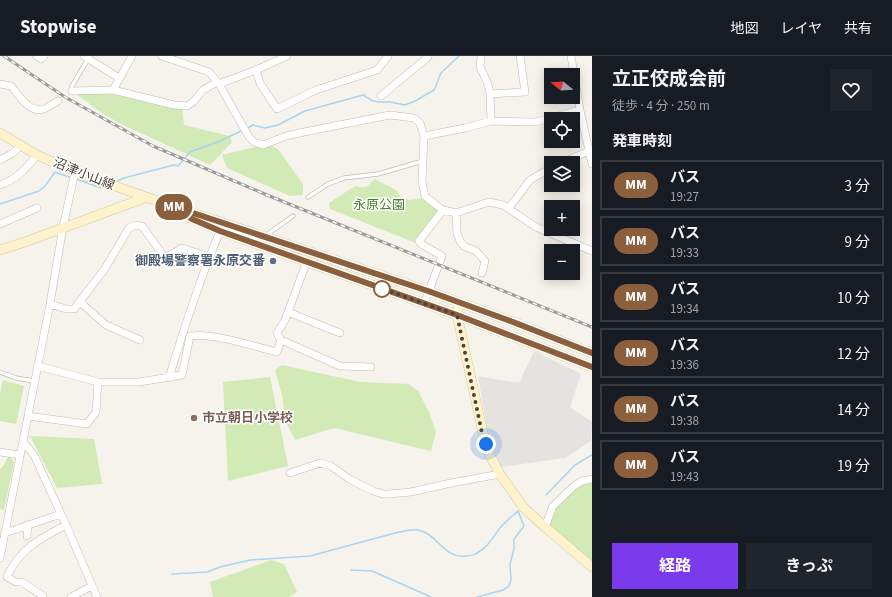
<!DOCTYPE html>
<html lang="ja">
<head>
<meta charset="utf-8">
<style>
  body { margin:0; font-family:"Source Sans 3","Noto Sans JP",sans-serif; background:#20242c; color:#f1f3f6; height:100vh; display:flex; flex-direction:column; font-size:15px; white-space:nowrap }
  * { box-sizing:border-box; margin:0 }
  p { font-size:13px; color:#9ea1a6 }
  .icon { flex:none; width:22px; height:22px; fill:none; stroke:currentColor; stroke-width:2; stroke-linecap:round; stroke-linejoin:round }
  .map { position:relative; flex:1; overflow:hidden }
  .drawer { display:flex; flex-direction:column; background:#171b24; width:300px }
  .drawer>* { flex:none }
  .badge { padding:0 8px; border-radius:13px; font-size:14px; line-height:26px }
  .needle { width:26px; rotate:288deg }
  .tools { position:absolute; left:544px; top:12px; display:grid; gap:8px }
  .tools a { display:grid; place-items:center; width:36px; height:36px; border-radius:0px; background:#171b24; box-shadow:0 2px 10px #0003; font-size:20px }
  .you { position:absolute; width:20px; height:20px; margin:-10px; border:3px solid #fff; border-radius:50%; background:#1a73e8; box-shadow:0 0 0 6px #1a73e833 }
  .map>.badge { position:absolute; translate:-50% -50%; box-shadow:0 0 0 2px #fff }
  h2 { padding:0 20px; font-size:15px; line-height:36px }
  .round { display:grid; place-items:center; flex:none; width:42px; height:42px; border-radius:0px; background:#20242c }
  .summary { display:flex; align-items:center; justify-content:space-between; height:68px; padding:0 20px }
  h1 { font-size:19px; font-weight:700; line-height:30px }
  .action { display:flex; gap:8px; margin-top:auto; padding:8px 20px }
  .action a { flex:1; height:46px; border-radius:0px; background:#7c3aed; color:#fff; font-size:16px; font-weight:700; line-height:46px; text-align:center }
  .action a+a { background:#20242c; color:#f1f3f6 }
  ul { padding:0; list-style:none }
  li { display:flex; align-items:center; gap:12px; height:50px; margin:0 8px 6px; padding:0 12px; border:2px solid #363941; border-radius:0px }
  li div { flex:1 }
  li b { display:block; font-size:15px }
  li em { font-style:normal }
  li .badge { min-width:44px; font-weight:700; text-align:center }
  header { display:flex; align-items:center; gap:24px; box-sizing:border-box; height:56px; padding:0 20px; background:#171b24; border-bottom:1px solid #363941 }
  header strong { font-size:19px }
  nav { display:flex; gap:22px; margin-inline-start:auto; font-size:14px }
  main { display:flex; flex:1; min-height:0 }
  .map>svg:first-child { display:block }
</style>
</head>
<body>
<header>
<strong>Stopwise</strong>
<nav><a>地図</a><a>レイヤ</a><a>共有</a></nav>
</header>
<main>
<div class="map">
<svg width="592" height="541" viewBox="0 0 592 541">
  <rect width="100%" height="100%" fill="#f6f3ec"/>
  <!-- green -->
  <path fill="#d2eab5" d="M 72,35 L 110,36 L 182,51 L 184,69 L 230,80 L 232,86 L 210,109 L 121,68 L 105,59 Z
    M 268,88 L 278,93 L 303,128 L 303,139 L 290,140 L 227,112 L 222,99 Z
    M 375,123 L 396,134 L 400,140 L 409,144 L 424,142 L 441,154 L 416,187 L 330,153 L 329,147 L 355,130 C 367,132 366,132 375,123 Z
    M 282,309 L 360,326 L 409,328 L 418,335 L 429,356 L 436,376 L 431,395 L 334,372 L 295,384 L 286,366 L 282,339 L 275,314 Z
    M 270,321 L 288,410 L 228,425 L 223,326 Z
    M 3,324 L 24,330 L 16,368 L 0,365 L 0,338 Z
    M 30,380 L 94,383 L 102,428 L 57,432 Z
    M 9,400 L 14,406 L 4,454 L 0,453 L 0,413 C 5,410 5,404 9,400 Z
    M 592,424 L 592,507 L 548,469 L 554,453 L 574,433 Z
    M 271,504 L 284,508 L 297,536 L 289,541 L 213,541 L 210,526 Z"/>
  <!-- parking -->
  <path fill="#e5e3e0" d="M 534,295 L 581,318 L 570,351 L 592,366 L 591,385 L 565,402 L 501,411 L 494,395 L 488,377 L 478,320 L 519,327 Z"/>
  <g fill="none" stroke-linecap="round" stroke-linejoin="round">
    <!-- stream -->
    <path stroke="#a9d4f2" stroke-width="1.5" d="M 246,73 L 253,69 L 265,72 L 278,69 L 305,55 L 363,39 L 373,45 L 379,46 L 390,46 L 405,49 L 415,45 L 434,34 L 441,17 L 459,0
      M 76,123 L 101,132 L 106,130
      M 115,126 L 124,122 L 174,109 L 178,110 L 190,96 L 220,85 L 243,74
      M 0,148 L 39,135 L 45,130 L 55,116 L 72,122
      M 546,439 L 575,409 L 592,399
      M 351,514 L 372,515 L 431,541
      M 172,518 L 207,516 L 220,511 L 250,504 L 310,500 L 399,476 C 405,475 412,473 418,474 C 437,477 444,503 465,500 C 469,500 474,499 477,497 C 488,491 493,481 500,472 C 505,466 512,460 518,455 L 524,470 L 514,483 L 514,493 L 510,508 L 511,525 L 508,531 L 503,534 L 477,541"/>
    <defs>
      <path id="lane" d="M 72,35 L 72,30 L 88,3
        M 308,141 L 328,128 L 344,122 L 378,118 L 423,105
        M 265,180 L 293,160
        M 0,316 L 16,322 L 34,325"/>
      <path id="street" d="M 37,0 L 41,3 L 44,0
        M 84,0 L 119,22
        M 162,0 L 209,16 L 219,28 L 249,81 L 254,86 L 263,89 L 286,80 L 304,76 L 390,59 L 414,62 L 420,67 L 424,80 L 422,125 L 425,140 L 436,149 L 443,154 L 456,157 L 489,146 L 503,149 L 536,171 L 592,195
        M 481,0 L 480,11 L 488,28 L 490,38
        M 571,0 L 580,54 L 592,108
        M 256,14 L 260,27 L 277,53 L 316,34 L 377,14 L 388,0
        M 0,28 L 11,30 C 19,39 29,58 44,53 C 48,51 53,48 58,45
        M 219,28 L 256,14 L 287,0
        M 113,34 L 132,0
        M 72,35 L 113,34 L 174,49 L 187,50 L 194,45 L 203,34 L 217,26
        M 381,40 L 428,1 L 427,0
        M 491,65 L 490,38 L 525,36 L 520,0
        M 424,80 L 465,72 L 491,65 L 536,66 L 580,54
        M 0,104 L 13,97 L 21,89
        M 561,107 L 589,95
        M 0,129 C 17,123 26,113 37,99
        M 509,152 L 530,124 L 551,112
        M 456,157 L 457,177 L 460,185 L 464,190 L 476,195 L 485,205 L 482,217
        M 0,168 L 37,152
        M 307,205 L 285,264 L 277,277 L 281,284 L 340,310 L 371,311
        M 80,246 L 106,269 L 140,284
        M 50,248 L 66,253 L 74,253 L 104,214 L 129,172 L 135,169 L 142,170 L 163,199 L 167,201 L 182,192 L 209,201
        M 424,248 L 442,200 L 421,188 L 419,185 L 443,154
        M 288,256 L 340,277
        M 38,310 L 98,326 L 139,326 L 182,319 L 190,280 C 215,277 252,290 277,296 L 281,284
        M 169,322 C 184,272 200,223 220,175
        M 28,360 L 87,368 L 96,356 L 98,326
        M 23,386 L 34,399 L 67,471 L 97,541
        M 0,396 L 20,399
        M 290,417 L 320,407 L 331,410 L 351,424 L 373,435 L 383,438 L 388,438 L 411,436 L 451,427 L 500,418
        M 545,471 L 553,450 L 574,430 L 582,425 L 592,423
        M 5,477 L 61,458
        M 27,480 L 28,469
        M 0,502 L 50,248 L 63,171 L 75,116
        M 43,540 L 22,526 L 16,526 L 7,521 C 20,492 40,483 66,469
        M 71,541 L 92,530"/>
      <path id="secondary" d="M 0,77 L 37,99 L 75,116 L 172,150 L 428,235 L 513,266 L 592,297
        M 180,155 L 192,163 L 220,175 L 457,259 L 592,311
        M 0,194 L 25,186 L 147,141
        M 459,246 L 457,259 L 483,377 L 489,398 L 500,418 L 523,451 L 545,471 L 592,511"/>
    </defs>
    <!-- lane casing -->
    <use href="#lane" stroke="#c2bbae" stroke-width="5"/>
    <!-- street casing -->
    <use href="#street" stroke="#c2bbae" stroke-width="8"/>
    <!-- secondary casing -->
    <use href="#secondary" stroke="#d6c79b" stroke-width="10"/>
    <!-- lane -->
    <use href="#lane" stroke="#fff" stroke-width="3.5"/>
    <!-- street -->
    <use href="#street" stroke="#fff" stroke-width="7"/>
    <!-- secondary -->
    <use href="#secondary" stroke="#fff3cd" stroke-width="9"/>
    <defs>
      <path id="rail" d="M 4,0 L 65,41 L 153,90 L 267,139 L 592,271"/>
    </defs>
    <!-- rail casing -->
    <use href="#rail" stroke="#9a9a9a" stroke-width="3"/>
    <!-- rail -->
    <use href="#rail" stroke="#fff" stroke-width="1.5" stroke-dasharray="4.5" stroke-linecap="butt"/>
  </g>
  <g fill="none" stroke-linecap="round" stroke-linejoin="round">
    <defs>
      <path id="line" d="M 592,297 L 513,266 L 428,235 L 172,150 L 192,163 L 220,175 L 457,259 L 592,311"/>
    </defs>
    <!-- line casing -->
    <use href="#line" stroke="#fff" stroke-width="9"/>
    <!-- line -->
    <use href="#line" stroke="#8b5e3c" stroke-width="6"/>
    <!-- walk -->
    <path stroke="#4b4439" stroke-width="4" stroke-dasharray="0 7.2" d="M 382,233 L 380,232 L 457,259 L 482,377 L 486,388"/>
  </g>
  <!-- markers -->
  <circle fill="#5c6f8a" stroke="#fff" stroke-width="1.5" cx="273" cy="205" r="4"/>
  <circle fill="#fff" stroke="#8b5e3c" stroke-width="2" cx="382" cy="233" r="8"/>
  <circle fill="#8d6e63" stroke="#fff" stroke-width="1.5" cx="194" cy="362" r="4"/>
  <g text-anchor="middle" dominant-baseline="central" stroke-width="3" stroke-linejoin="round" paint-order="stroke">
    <!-- street labels -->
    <g font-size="13" fill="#4b4439" stroke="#fff">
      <text transform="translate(84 118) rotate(22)">沼津小山線</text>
    </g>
    <!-- park labels -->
    <g font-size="13" fill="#4a7f2a" stroke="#fff">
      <text x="379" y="149">永原公園</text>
    </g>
    <!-- service labels -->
    <g font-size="13" font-weight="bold" fill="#4e5e75" stroke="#fff" text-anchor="end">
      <text x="265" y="205">御殿場警察署永原交番</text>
    </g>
    <!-- education labels -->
    <g font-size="13" font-weight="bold" fill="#785e54" stroke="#fff" text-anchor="start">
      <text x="202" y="362">市立朝日小学校</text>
    </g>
  </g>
</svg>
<div class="tools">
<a><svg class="needle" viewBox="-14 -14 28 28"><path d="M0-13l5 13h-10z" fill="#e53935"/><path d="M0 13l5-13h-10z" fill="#9ea1a6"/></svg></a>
<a><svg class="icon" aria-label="locate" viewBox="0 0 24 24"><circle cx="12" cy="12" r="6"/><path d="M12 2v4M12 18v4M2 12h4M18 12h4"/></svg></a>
<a><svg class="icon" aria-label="layers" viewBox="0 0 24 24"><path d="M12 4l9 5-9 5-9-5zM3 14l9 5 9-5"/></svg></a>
<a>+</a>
<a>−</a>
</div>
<div class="you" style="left:486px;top:388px"></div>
<b class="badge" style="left:174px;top:151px;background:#8b5e3c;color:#fff">MM</b>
</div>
<section class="drawer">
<div class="summary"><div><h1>立正佼成会前</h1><p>徒歩 · 4 分 · 250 m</p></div><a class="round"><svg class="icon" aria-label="heart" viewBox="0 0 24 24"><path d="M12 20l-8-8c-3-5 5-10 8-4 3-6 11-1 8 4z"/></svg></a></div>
<h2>発車時刻</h2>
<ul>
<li><span class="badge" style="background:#8b5e3c;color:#fff">MM</span><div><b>バス</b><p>19:27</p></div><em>3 分</em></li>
<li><span class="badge" style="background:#8b5e3c;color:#fff">MM</span><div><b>バス</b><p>19:33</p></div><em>9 分</em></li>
<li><span class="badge" style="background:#8b5e3c;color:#fff">MM</span><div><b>バス</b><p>19:34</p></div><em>10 分</em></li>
<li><span class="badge" style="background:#8b5e3c;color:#fff">MM</span><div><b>バス</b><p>19:36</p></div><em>12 分</em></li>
<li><span class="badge" style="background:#8b5e3c;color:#fff">MM</span><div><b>バス</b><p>19:38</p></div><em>14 分</em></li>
<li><span class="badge" style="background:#8b5e3c;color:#fff">MM</span><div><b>バス</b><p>19:43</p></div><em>19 分</em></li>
</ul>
<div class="action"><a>経路</a><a>きっぷ</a></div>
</section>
</main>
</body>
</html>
